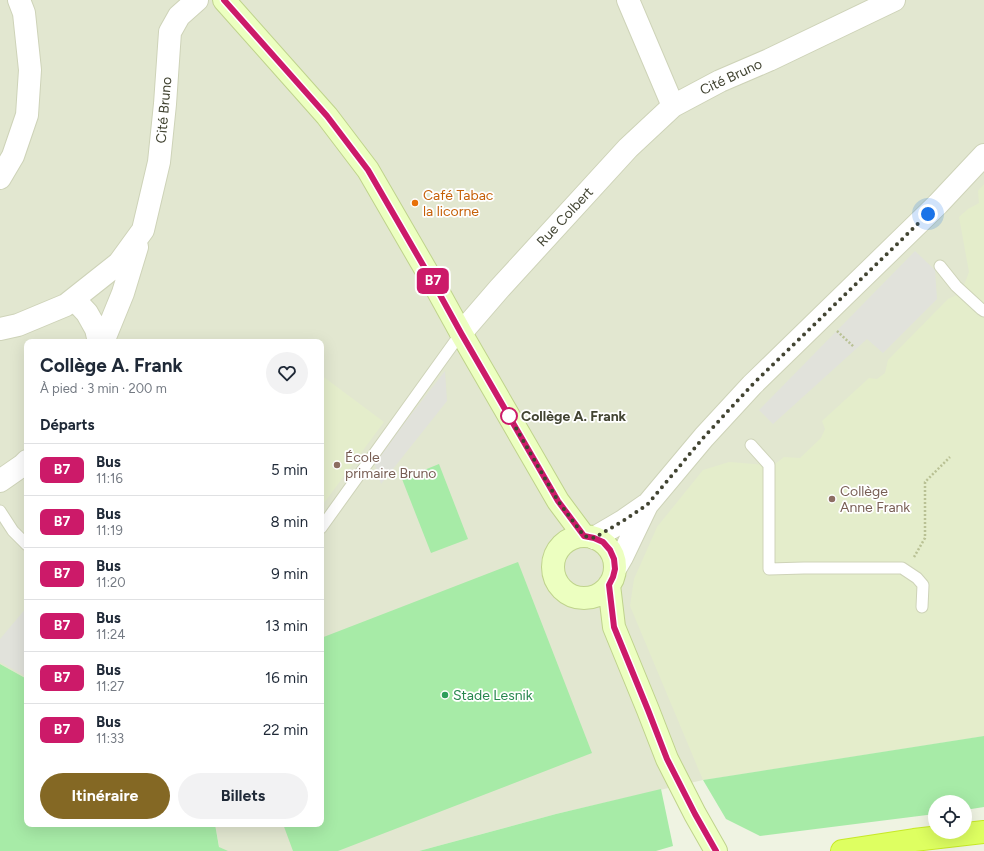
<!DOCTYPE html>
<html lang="fr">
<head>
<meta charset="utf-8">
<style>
  body { margin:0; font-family:Figtree,sans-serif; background:#f2f2f3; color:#1f2937; height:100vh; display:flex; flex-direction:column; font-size:15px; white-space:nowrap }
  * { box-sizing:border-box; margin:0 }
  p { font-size:13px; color:#747a83 }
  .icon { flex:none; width:22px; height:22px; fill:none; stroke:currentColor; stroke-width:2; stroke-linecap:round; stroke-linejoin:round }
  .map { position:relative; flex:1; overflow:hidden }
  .panel { position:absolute; left:24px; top:339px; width:300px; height:488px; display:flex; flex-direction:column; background:#fff; border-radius:8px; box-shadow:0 4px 16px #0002 }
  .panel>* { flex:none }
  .badge { padding:0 8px; border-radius:6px; font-size:14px; line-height:26px }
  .buttons { position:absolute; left:928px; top:795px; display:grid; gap:8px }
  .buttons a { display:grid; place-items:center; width:44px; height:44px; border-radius:50%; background:#fff; box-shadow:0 4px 16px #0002; font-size:20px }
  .you { position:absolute; width:20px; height:20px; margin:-10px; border:3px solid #fff; border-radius:50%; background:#1a73e8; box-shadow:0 0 0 6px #1a73e833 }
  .map>.badge { position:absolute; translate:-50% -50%; box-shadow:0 0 0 2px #fff }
  h2 { padding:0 16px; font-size:15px; line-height:36px }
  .round { display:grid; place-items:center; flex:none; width:42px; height:42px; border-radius:21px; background:#f2f2f3 }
  .headline { display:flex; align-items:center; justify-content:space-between; height:68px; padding:0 16px }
  h1 { font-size:19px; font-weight:700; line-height:30px }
  .action { display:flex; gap:8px; margin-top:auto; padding:8px 16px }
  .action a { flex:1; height:46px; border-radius:24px; background:#846824; color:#fff; font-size:16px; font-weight:700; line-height:46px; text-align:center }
  .action a+a { background:#f2f2f3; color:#1f2937 }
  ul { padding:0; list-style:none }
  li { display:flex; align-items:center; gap:12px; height:52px; padding:0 16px; border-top:1px solid #e0e1e3 }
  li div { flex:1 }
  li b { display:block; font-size:15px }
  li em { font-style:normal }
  li .badge { min-width:44px; font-weight:700; text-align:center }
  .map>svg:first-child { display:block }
</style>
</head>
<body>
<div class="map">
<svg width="984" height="851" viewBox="0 0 984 851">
  <rect width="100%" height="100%" fill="#eff3e2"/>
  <!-- residential -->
  <path fill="#e2e7d0" d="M 0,0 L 984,0 L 984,736 L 703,780 L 556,814 L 419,851 L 220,851 L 215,824 L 321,824 L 321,342 L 27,342 L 27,679 L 0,664 Z"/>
  <!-- education -->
  <path fill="#e4edcb" d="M 984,184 L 984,736 L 703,780 L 630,606 L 634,579 L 657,527 L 703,470 L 729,462 L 769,465 L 775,464 L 784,457 L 800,458 L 821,438 L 825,429 L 822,421 L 869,378 L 877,379 L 885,373 L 888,360 L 948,299 L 961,293 L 969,272 L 959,217 L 968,209 L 979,203 L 978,191 Z
    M 321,375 L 384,422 L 321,507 Z"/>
  <!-- green -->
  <path fill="#a7eba7" d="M 439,464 L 468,539 L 431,553 L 402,479 Z
    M 518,562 L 592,753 L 338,851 L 293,851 L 283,824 L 321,824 L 321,638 Z
    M 0,664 L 27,679 L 27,824 L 215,824 L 219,847 L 228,851 L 0,851 Z
    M 984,736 L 984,807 L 965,810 L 965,802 L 935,802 L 935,814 L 760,836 L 726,819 L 703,780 Z
    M 661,789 L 673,846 L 656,851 L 419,851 L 556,814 Z"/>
  <!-- parking -->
  <path fill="#e1e2db" d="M 915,251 L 935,270 L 937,299 L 883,353 L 867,339 L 773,424 L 759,410 Z
    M 445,371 L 447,401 L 381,484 L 374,462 Z
    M 27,607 L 27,677 L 0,662 L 0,639 Z"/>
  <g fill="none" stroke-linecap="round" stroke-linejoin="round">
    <defs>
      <path id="lane" d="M 940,266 L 956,286 L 981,309 L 984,311
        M 751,445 L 769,465 L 769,569 L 804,568 L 902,568 L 917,578 L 923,585 L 922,607
        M 0,511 L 13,531 L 27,545
        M 321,528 L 461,333"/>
      <path id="street" d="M 628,0 L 673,106
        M 0,178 L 13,156 L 27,115 L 30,70 L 24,13 L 19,0
        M 74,299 L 87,313 L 96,329 L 99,342
        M 0,329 L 18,325 L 66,305 L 119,263 L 143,230 L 159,162 L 165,104 L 170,32 L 179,16 L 197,0
        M 461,333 L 499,289 L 628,148 L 673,106 L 720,81 L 769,60 L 894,0
        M 103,342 L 123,293 L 137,247
        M 0,481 L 23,465 L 27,461
        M 594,538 L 623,521 L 646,505
        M 615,569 L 622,557 L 647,505 L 704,437 L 752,385 L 938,204 L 984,155"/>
      <path id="secondary" d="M 224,0 L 327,116 L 368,170 L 434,284 L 461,333 L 558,501 L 584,536
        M553 567a31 31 0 1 1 62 0a31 31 0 1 1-62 0Z
        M 609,585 L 614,627 L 648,710 L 667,759 L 695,814 L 716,851"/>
      <path id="highway" d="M 842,851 L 914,840 L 984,832"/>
    </defs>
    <!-- lane casing -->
    <use href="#lane" stroke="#ced3b8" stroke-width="13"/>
    <!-- street casing -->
    <use href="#street" stroke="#ced3b8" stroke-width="24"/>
    <!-- secondary casing -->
    <use href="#secondary" stroke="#bfd38c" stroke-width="24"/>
    <!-- highway casing -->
    <use href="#highway" stroke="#c7e926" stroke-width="24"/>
    <!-- path -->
    <path stroke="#b9c194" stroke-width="2.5" stroke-dasharray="2 2" stroke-linecap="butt" d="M 837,331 L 854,347
      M 914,557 L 925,538 L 925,482 L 950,457"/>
    <!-- lane -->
    <use href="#lane" stroke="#fff" stroke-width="11"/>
    <!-- street -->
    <use href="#street" stroke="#fff" stroke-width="22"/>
    <!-- secondary -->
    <use href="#secondary" stroke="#ecffc0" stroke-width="22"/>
    <!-- highway -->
    <use href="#highway" stroke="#deff61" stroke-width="22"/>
  </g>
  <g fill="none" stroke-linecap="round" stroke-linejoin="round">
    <defs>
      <path id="line" d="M 224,0 L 327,116 L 368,170 L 434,284 L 461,333 L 558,501 L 584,536 L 594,538 L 603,542 L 610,550 L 614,559 L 615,569 L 613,577 L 609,585 L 614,627 L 648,710 L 667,759 L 695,814 L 716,851"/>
    </defs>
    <!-- line casing -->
    <use href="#line" stroke="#fff" stroke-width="9"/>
    <!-- line -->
    <use href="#line" stroke="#cc1a69" stroke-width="6"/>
    <!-- walk -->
    <path stroke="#424432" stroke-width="4" stroke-dasharray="0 7.2" d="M 509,416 L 558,501 L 584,536 L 594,538 L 623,521 L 647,505 L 704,437 L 752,385 L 928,214"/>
  </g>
  <!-- markers -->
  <circle fill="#e8710a" stroke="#fff" stroke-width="1.5" cx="415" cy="203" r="4"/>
  <circle fill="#fff" stroke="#cc1a69" stroke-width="2" cx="509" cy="416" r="8"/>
  <g fill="#8d6e63" stroke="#fff" stroke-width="1.5">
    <circle cx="337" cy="465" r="4"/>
    <circle cx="832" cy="499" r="4"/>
  </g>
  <circle fill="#2e9e5b" stroke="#fff" stroke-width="1.5" cx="445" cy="695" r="4"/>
  <g text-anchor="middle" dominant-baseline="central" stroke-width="3.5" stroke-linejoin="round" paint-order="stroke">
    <!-- street labels -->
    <g font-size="14" fill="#424432" stroke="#fff">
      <text transform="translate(731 77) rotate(-25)">Cité Bruno</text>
      <text transform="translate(164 110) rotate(-85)">Cité Bruno</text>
      <text transform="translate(565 217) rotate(-47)">Rue Colbert</text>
    </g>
    <!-- food labels -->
    <g font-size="14" fill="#c56008" stroke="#fff" text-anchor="start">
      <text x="423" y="195">Café Tabac<tspan x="423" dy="16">la licorne</tspan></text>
    </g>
    <!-- stop labels -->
    <g font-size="14" font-weight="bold" fill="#424432" stroke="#fff" text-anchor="start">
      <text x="521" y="416">Collège A. Frank</text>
    </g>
    <!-- education labels -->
    <g font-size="14" fill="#785e54" stroke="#fff" text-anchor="start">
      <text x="345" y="457">École<tspan x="345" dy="16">primaire Bruno</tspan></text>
      <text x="840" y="491">Collège<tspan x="840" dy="16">Anne Frank</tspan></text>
    </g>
    <!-- leisure labels -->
    <g font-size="14" fill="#27864d" stroke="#fff" text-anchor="start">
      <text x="453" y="695">Stade Lesnik</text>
    </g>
  </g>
</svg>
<div class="buttons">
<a><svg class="icon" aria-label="locate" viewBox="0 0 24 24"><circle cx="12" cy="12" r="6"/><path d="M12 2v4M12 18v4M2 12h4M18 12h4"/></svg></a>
</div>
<div class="you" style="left:928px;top:214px"></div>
<b class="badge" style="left:433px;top:281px;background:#cc1a69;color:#fff">B7</b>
<section class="panel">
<div class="headline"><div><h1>Collège A. Frank</h1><p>À pied · 3 min · 200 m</p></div><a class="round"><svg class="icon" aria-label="heart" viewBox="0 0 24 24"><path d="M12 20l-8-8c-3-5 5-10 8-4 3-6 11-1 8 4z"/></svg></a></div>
<h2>Départs</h2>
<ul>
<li><span class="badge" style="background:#cc1a69;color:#fff">B7</span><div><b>Bus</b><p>11:16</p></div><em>5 min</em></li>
<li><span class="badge" style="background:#cc1a69;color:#fff">B7</span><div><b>Bus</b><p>11:19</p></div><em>8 min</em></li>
<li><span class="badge" style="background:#cc1a69;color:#fff">B7</span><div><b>Bus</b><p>11:20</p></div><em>9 min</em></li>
<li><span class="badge" style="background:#cc1a69;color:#fff">B7</span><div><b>Bus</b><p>11:24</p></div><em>13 min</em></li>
<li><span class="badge" style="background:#cc1a69;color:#fff">B7</span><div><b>Bus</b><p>11:27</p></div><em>16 min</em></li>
<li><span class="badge" style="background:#cc1a69;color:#fff">B7</span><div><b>Bus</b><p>11:33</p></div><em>22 min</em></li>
</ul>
<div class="action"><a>Itinéraire</a><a>Billets</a></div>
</section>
</div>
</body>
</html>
